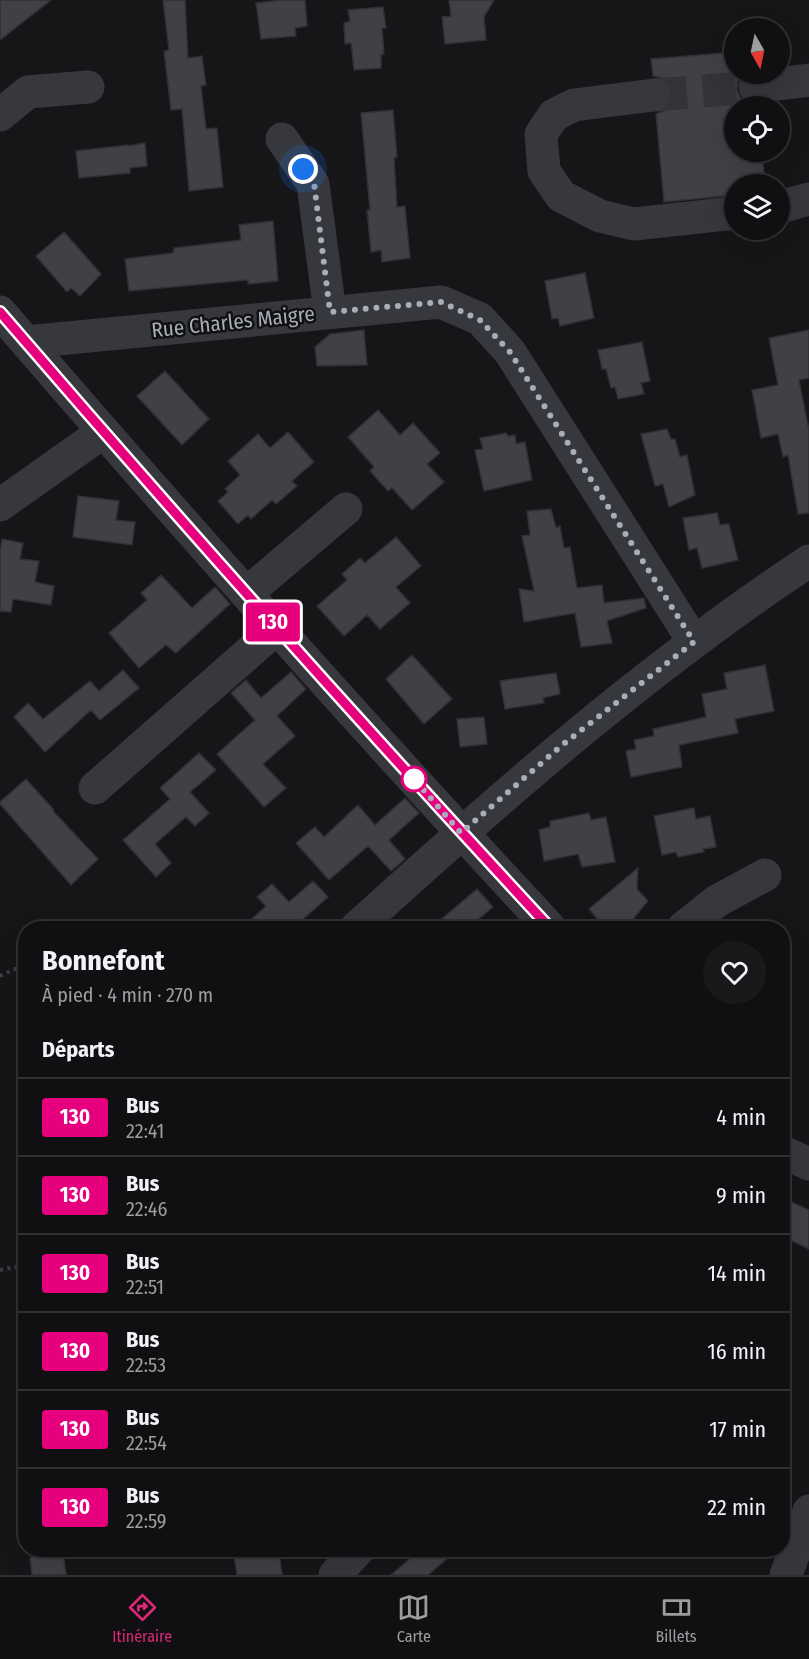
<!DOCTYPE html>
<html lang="fr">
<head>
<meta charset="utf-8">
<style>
  body { margin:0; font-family:"Fira Sans Condensed",sans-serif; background:#19191b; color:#f1f3f6; height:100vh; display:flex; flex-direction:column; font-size:22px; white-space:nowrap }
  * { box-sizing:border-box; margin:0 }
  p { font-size:20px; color:#9c9d9f }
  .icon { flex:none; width:33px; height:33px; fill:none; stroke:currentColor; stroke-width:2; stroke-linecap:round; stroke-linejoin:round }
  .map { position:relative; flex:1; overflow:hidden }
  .sheet { position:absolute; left:18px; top:921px; width:772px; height:636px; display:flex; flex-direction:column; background:#101012; border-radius:24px; box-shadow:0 6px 24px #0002,0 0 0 2px #303032 }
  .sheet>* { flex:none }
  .badge { padding:0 12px; border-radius:4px; font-size:21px; line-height:39px }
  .needle { width:39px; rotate:171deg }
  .controls { position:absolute; left:724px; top:18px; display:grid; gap:12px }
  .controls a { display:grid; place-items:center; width:66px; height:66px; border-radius:50%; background:#101012; box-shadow:0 6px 24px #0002,0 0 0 2px #303032; font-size:30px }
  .you { position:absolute; width:30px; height:30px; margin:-15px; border:4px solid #fff; border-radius:50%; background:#1a73e8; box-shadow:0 0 0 9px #1a73e833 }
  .map>.badge { position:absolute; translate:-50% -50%; box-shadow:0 0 0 3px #fff }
  h2 { padding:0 24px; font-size:22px; line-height:54px }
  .round { display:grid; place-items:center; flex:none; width:63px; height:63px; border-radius:32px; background:#19191b }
  .summary { display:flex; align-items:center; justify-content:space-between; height:102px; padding:0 24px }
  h1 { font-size:28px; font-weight:700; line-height:45px }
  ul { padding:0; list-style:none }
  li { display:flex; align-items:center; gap:18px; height:78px; padding:0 24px; border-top:2px solid #303032 }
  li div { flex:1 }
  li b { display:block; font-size:22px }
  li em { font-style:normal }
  li .badge { min-width:66px; font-weight:700; text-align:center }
  .tab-bar { display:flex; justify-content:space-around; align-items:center; height:84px; border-top:2px solid #303032; background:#101012; font-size:16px; color:#9c9d9f }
  .tab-bar a { display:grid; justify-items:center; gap:3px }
  .tab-bar .active { color:#db2777 }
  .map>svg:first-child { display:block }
</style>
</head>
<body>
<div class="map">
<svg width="809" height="1575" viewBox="0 0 809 1575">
  <rect width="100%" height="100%" fill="#161618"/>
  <!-- building -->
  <path fill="#404145" stroke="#303034" stroke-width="1.5" d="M 0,0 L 51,0 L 0,40 Z
    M 163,0 L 185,0 L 188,58 L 202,56 L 206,85 L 201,86 L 206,129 L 217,128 L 223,187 L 189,191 L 182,109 L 171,110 L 164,51 L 169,50 Z
    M 282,0 L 305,0 L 307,26 L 295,28 L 296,36 L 261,39 L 256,3 Z
    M 449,0 L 494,0 L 484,17 L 486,40 L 445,44 L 442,17 L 451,16 Z
    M 383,7 L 386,28 L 382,28 L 384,54 L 381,55 L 381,68 L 354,70 L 351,43 L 345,44 L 344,23 L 350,21 L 348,10 Z
    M 735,52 L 735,74 L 742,74 L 738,80 L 737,90 L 741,99 L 747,104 L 757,106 L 735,106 L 735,152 L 762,152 L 765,184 L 735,184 L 735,195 L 664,202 L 656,114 L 666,110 L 671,103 L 673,93 L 669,83 L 662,78 L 653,76 L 651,59 Z
    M 393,110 L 397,157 L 394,158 L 397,207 L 405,206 L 410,258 L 382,262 L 381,250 L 371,252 L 367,210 L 370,210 L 361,113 Z
    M 145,143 L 147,166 L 130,168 L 130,173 L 79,178 L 76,151 L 128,145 L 128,146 Z
    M 273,221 L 278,281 L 248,284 L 248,280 L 129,291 L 125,259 L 173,253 L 174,248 L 241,240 L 239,225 Z
    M 64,232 L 101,274 L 80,296 L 71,288 L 67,292 L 36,256 Z
    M 585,273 L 594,318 L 560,326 L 558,318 L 552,319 L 545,281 Z
    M 364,330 L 367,365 L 317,366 L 315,347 L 330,334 Z
    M 809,330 L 809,378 L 799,380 L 809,430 L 809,513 L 798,514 L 788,455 L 783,457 L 778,434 L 761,438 L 752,390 L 778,385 L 769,338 Z
    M 642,342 L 650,381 L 641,383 L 644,394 L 618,399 L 615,387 L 611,388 L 606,369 L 602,369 L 598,350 Z
    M 165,371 L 209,419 L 182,445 L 137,396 Z
    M 378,410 L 400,435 L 413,423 L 440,453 L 427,464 L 444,482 L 412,510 L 392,488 L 388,491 L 370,471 L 374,467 L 348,437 Z
    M 667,429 L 671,439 L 675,439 L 680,457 L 687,455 L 695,495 L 669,507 L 663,484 L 655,486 L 641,434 Z
    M 288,432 L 314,462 L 292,481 L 297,486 L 276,504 L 272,500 L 251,519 L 248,515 L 238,524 L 218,501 L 228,492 L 225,489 L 240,475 L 228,461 L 258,434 L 270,448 Z
    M 506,433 L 508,436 L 515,435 L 516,444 L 525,442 L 532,480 L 484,491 L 475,450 L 483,449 L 480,438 Z
    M 78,496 L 119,501 L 116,520 L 135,522 L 132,545 L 73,537 Z
    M 551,509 L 556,528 L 560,526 L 564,548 L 570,547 L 577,588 L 602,585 L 604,603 L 644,598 L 646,608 L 607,621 L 612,643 L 581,647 L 575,613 L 524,622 L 519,589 L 534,591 L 522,536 L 530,535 L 527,511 Z
    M 717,513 L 720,525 L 729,524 L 738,560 L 702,568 L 697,548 L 689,550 L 683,518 Z
    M 396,537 L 421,566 L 396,587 L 410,603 L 380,629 L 367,615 L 344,636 L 317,606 L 347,580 L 342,574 L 360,558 L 365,563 Z
    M 2,539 L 23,543 L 20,559 L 39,561 L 35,582 L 54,586 L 51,605 L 13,599 L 11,612 L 0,611 L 0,552 Z
    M 161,575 L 192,608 L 215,587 L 230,604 L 176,653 L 166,645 L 139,668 L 109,633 L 147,600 L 141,593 Z
    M 412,655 L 452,699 L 424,724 L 386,679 Z
    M 765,665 L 774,711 L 735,719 L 738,733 L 679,745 L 682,767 L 631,777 L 626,751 L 636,749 L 634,740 L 654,736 L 653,729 L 706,717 L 702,694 L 727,689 L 724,673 Z
    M 123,670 L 139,688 L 100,720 L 91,710 L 45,752 L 14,717 L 28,703 L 43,719 L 90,681 L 99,691 Z
    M 291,672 L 306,689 L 277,716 L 295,736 L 263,764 L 286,788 L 264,807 L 217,754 L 255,720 L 231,693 L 246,680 L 261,698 Z
    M 556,673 L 560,694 L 543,698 L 544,703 L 505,709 L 500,681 Z
    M 484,717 L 487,744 L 460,747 L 457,719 Z
    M 199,753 L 216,770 L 190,792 L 209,813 L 195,826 L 186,817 L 155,844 L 171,863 L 156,877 L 123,840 L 170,799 L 160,788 Z
    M 26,779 L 54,810 L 53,811 L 98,859 L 71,885 L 0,804 L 0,802 Z
    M 405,798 L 419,813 L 389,840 L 405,859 L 391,871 L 368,846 L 329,880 L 296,843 L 315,827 L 324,837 L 358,805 L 375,825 Z
    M 694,808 L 696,819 L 710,816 L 716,847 L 703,849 L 704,852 L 678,857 L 676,852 L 662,855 L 654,816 Z
    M 589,813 L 591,820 L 606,817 L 615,862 L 582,867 L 578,854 L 544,861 L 539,830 L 550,827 L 550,821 Z
    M 638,868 L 637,889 L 648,901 L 629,924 L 625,921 L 615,928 L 605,928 L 589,909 Z
    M 313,881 L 328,897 L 293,928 L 242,928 L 266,906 L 257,897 L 272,884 L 289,902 Z
    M 477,889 L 493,907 L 468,928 L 431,928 Z
    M 783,1198 L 809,1210 L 809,1249 L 783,1237 Z
    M 37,1550 L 58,1550 L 58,1553 L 63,1552 L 66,1575 L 32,1575 L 30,1558 L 38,1555 Z
    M 233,1550 L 279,1550 L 282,1575 L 237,1575 Z
    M 420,1550 L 457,1550 L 428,1575 L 391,1575 Z"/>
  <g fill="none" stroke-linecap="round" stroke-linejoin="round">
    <!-- minor-tunnel -->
    <path stroke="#333438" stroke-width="33" stroke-dasharray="33 16" stroke-linecap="butt" d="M 654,95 L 755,87"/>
    <!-- path -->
    <path stroke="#3d3f44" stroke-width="4" stroke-dasharray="3 4.5" stroke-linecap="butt" d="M 0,976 L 17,968 L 26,970
      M 0,1270 L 26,1265"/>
    <!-- minor -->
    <path stroke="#37383d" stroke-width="33" d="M 755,87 L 809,80
      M 654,95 L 574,105 L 554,115 L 541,134 L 544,171 L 561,196 L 600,216 L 634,224 L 735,213
      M 0,115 L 28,92 L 88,87
      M 282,139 L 313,184 L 330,312
      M 780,207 L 809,199
      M 0,312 C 180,521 363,727 550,928
      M 26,342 L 441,302 L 480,319 L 510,352 L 694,642
      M 0,505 L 103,432
      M 247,593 L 346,509
      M 95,788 L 278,627
      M 356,928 C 500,797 646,669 809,561
      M 683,928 L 717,901 L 765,875
      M 783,1152 L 809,1164
      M 335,1575 L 358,1550
      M 786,1575 L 809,1511"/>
  </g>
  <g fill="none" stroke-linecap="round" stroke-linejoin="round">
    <defs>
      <path id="line" d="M 0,312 C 180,521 363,726 550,928"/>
    </defs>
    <!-- line casing -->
    <use href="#line" stroke="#fff" stroke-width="14"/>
    <!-- line -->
    <use href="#line" stroke="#e6007e" stroke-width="9"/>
    <!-- walk -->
    <path stroke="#a8adb8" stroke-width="6" stroke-dasharray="0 10.8" d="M 303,169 L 314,183 L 330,312 L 441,302 L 480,320 L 510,352 L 694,642 L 561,746 L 461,833 L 414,779"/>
  </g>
  <!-- markers -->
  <circle fill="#fff" stroke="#e6007e" stroke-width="3" cx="414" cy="779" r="12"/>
  <g text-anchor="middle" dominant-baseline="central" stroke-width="5" stroke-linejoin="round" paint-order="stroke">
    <!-- street labels -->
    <g font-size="21" fill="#a8adb8" stroke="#111113">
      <text transform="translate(233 322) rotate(-6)">Rue Charles Maigre</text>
    </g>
  </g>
</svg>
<div class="controls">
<a><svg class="needle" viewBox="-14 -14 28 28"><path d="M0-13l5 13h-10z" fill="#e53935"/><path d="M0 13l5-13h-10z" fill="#9c9d9f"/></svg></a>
<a><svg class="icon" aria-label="locate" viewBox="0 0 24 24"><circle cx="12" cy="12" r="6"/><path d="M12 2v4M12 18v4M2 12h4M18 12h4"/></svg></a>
<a><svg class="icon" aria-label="layers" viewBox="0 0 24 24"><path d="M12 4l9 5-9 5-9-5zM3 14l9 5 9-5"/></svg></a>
</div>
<div class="you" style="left:303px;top:169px"></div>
<b class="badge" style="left:273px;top:622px;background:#e6007e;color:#fff">130</b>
<section class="sheet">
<div class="summary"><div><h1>Bonnefont</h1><p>À pied · 4 min · 270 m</p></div><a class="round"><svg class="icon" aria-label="heart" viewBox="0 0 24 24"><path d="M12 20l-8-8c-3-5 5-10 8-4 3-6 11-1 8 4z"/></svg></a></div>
<h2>Départs</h2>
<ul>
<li><span class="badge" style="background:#e6007e;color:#fff">130</span><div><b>Bus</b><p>22:41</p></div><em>4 min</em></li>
<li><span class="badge" style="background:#e6007e;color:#fff">130</span><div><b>Bus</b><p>22:46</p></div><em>9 min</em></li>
<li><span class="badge" style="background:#e6007e;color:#fff">130</span><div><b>Bus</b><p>22:51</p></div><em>14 min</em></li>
<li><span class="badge" style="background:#e6007e;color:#fff">130</span><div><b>Bus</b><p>22:53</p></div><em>16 min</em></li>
<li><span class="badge" style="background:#e6007e;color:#fff">130</span><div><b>Bus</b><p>22:54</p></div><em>17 min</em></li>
<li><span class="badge" style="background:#e6007e;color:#fff">130</span><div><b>Bus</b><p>22:59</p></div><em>22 min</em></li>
</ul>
</section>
</div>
<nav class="tab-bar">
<a class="active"><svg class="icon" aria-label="directions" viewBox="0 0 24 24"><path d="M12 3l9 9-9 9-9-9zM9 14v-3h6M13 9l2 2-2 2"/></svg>Itinéraire</a>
<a><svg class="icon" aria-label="map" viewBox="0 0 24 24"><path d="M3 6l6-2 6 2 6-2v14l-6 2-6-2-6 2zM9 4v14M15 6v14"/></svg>Carte</a>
<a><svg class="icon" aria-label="tickets" viewBox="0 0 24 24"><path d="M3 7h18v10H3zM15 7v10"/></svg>Billets</a>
</nav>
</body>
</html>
